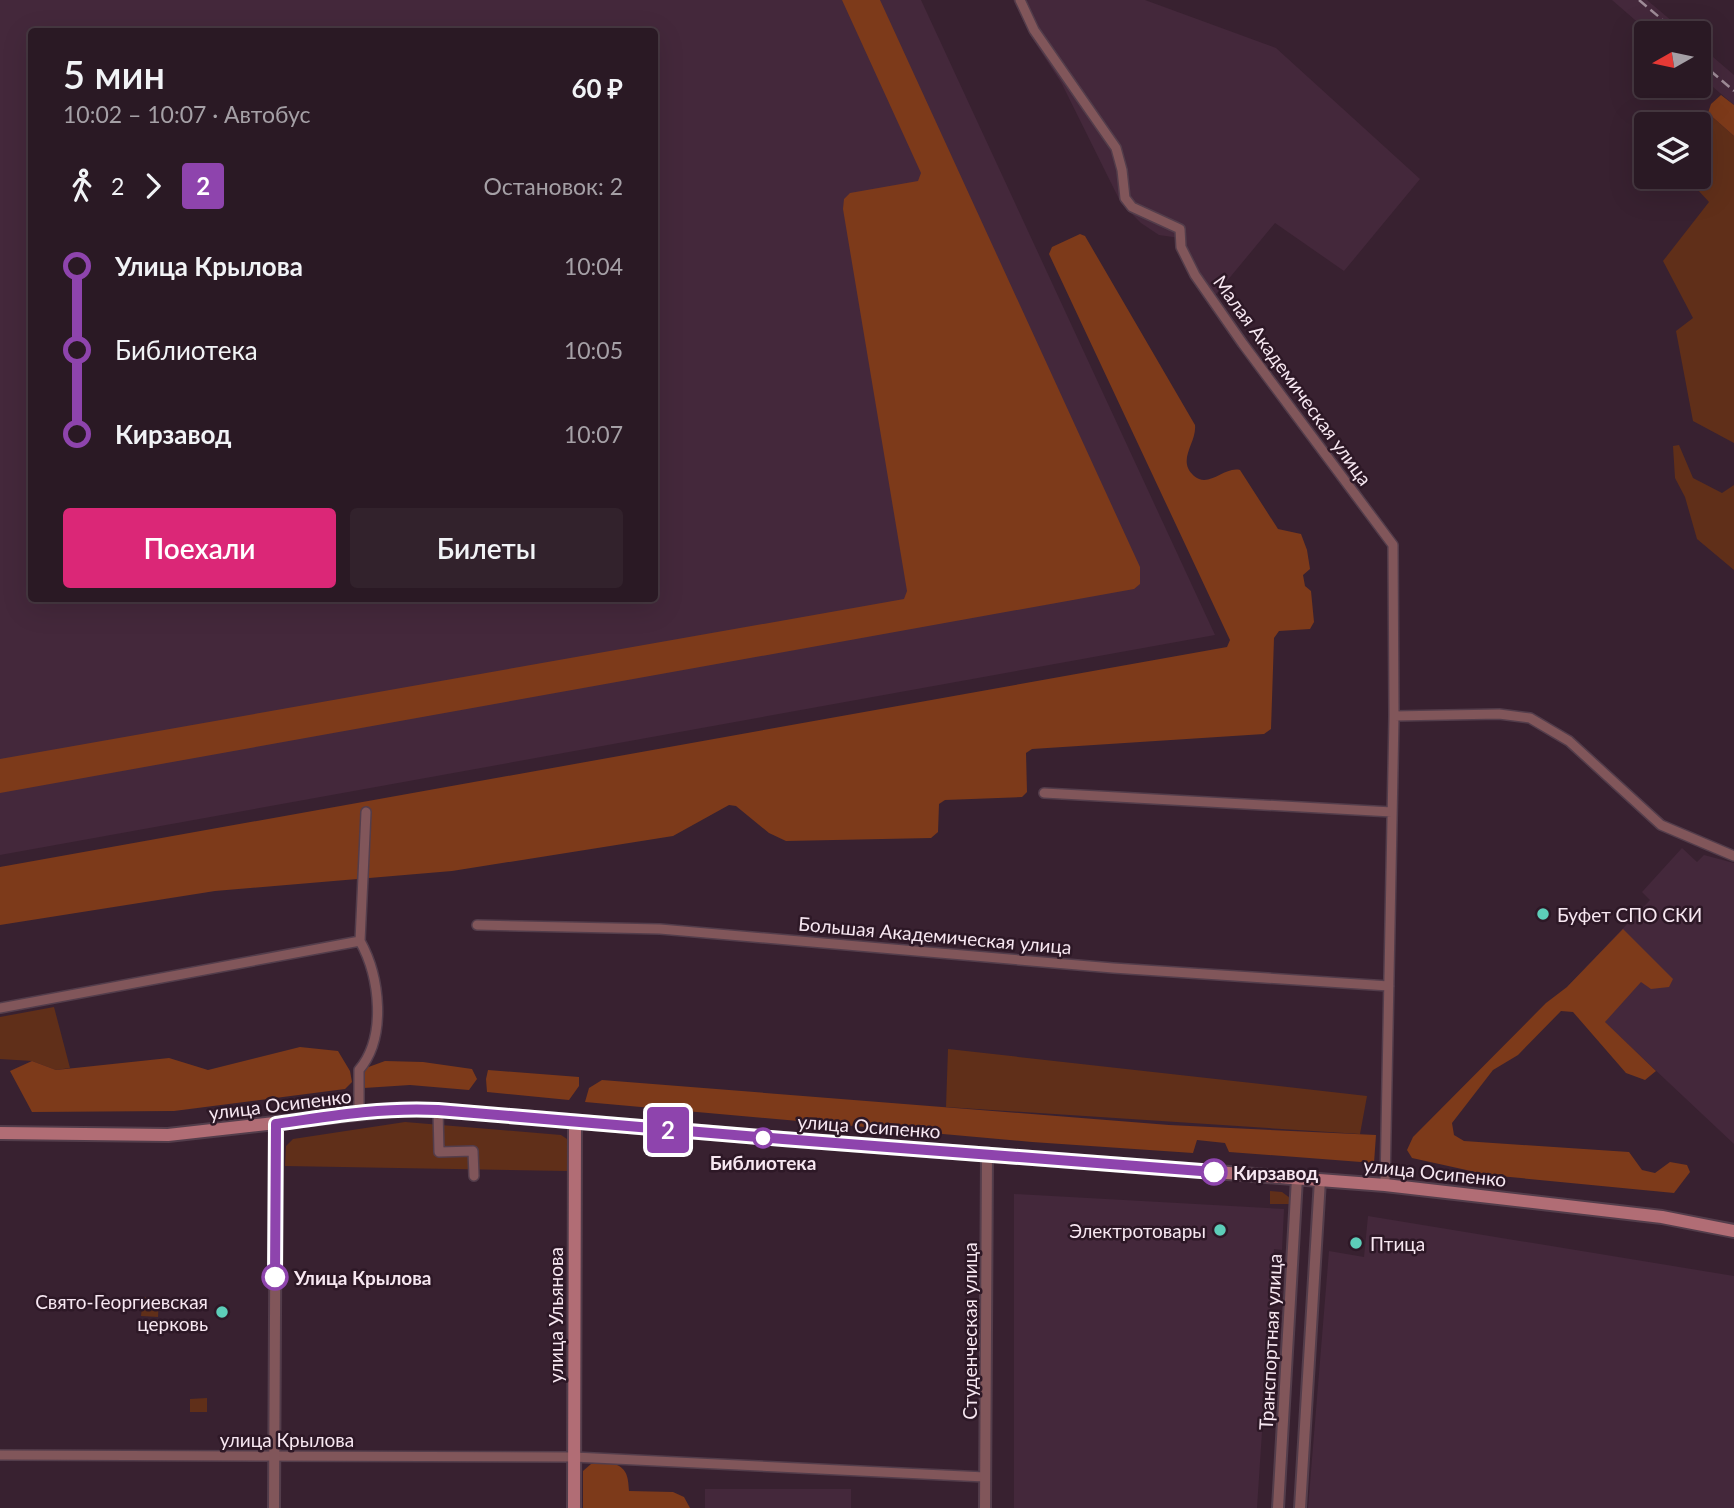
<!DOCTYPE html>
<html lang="ru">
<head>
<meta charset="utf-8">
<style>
  body { margin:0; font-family:Lato,sans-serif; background:#32222c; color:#f1f3f6; height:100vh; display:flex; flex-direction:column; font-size:26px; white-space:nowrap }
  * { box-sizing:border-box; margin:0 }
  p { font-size:23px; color:#a5a0a6 }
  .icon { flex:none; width:38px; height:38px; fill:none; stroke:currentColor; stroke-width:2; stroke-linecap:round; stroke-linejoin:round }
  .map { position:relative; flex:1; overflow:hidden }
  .panel { position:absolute; left:28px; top:28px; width:630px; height:574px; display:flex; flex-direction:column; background:#2a1924; border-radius:7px; box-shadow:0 7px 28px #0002,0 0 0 2px #463841 }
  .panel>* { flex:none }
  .badge { padding:0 14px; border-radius:5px; font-size:24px; line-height:46px }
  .needle { width:46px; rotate:261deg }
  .tools { position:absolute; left:1634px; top:21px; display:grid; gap:14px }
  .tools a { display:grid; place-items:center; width:77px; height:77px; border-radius:7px; background:#2a1924; box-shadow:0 7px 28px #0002,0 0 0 2px #463841; font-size:35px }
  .map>.badge { position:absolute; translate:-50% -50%; box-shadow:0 0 0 4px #fff }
  .legs { display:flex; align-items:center; gap:10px; height:77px; padding:0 35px; font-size:23px }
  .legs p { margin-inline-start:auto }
  .headline { display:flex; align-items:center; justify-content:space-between; height:119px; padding:0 35px }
  h1 { font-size:38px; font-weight:600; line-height:52px }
  .action { display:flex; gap:14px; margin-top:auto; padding:14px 35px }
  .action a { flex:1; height:80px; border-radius:7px; background:#db2777; color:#fff; font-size:28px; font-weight:600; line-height:80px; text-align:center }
  .action a+a { background:#32222c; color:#f1f3f6 }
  ul { padding:0 35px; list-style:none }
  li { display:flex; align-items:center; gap:24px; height:84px; font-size:26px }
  li i { display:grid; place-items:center; width:10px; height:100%; margin:0 9px; background:currentColor }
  li i::after { content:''; width:18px; height:18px; margin:-9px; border:5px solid; border-radius:50%; background:#2a1924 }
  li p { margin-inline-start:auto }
  li:first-child i { background:linear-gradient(#0000 50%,currentColor 0) }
  li:last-child i { background:linear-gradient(currentColor 50%,#0000 0) }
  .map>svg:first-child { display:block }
</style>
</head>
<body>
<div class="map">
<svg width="1734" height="1508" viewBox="0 0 1734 1508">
  <rect width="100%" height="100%" fill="#382130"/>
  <!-- built -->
  <path fill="#44283b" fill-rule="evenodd" d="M 0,0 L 921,0 L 1215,635 L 0,855 ZM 32,32 L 654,32 L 654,598 L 32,598 Z
    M 1013,0 L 1145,0 L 1276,48 L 1420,179 L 1344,271 L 1275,223 L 1212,299 L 1180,238 L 1159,235 L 1141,223 L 1121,203 L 1062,84 L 1030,35 Z
    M 1612,0 L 1647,0 L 1686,33 L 1650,33 Z
    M 1699,45 L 1734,75 L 1734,105 L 1699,75 Z
    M 1682,848 L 1697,862 L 1704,855 L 1734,863 L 1734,1144 L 1567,987 L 1650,900 L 1642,892 Z
    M 1014,1194 L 1284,1209 L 1282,1250 L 1274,1249 L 1257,1508 L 1014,1508 Z
    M 1368,1216 L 1734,1276 L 1734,1508 L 1308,1508 L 1329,1251 L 1364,1257 Z
    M 705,1489 L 851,1489 L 851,1508 L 705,1508 Z"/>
  <!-- green -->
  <path fill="#602f19" d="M 1708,113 L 1734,136 L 1734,443 L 1693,421 L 1676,331 L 1693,318 L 1663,261 L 1709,202 L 1686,177 L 1699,177 L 1698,124 Z
    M 1679,445 L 1693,478 L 1722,493 L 1734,485 L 1734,570 L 1697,539 L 1685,497 L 1675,478 L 1673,446 Z
    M 54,1007 L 70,1068 L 56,1070 L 32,1061 L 0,1059 L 0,1017 Z
    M 948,1049 L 1367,1096 L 1360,1134 L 946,1107 Z
    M 405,1122 L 561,1135 L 567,1139 L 567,1171 L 285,1166 L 286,1146 L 293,1139 Z
    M 1270,1191 L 1282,1192 L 1290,1198 L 1290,1204 L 1270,1204 Z
    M 143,1297 L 159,1299 L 158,1317 L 141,1316 Z
    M 207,1398 L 207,1412 L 190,1412 L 190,1399 Z"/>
  <!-- forest -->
  <path fill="#7d3a1a" d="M 842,0 L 880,0 L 1140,567 L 1140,584 L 1134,589 L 0,793 L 0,759 L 904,599 L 907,591 L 843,209 L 844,199 L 850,193 L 918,181 L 921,173 Z
    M 1721,95 L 1734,105 L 1734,136 L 1708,113 L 1711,104 Z
    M 1080,234 L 1085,236 L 1195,425 C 1197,443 1176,460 1194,476 C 1209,489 1224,466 1240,470 L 1278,529 L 1301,534 L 1307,550 L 1310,569 L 1303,575 L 1305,586 L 1311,591 L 1314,622 L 1310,629 L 1279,631 L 1274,638 L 1271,729 L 1264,734 L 1032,749 L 1026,753 L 1027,792 L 1022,797 L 945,800 L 939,804 L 938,832 L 931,838 L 786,841 L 769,833 L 736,806 L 729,805 L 673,836 L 452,871 L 215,891 L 0,925 L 0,867 L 1227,647 L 1230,640 L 1049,254 L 1052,247 Z
    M 1623,929 L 1673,979 L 1669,987 L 1651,989 L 1641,982 L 1605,1022 L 1656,1071 L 1645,1080 L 1626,1073 L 1573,1012 L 1561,1011 L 1518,1055 L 1493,1070 L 1452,1123 L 1454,1135 L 1464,1141 L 1629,1152 L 1642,1170 L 1655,1173 L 1670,1162 L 1687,1165 L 1690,1172 L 1674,1193 L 1489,1175 L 1412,1158 L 1407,1150 L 1413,1137 L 1546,1003 L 1567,987 Z
    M 300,1047 L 338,1051 L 350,1071 L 352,1082 L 345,1089 L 174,1111 L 32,1112 L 10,1071 L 32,1061 L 56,1070 L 169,1058 L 208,1070 Z
    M 385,1061 L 423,1062 L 472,1069 L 477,1079 L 469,1090 L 410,1085 L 364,1088 L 363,1069 Z
    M 488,1070 L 579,1077 L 579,1086 L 569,1100 L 487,1092 L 486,1079 Z
    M 602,1080 L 1169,1125 L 1376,1135 L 1374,1163 L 1229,1152 L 1225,1143 L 1197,1140 L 1193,1153 L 1032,1142 L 585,1102 L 589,1088 Z
    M 609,1462 C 626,1467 628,1473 629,1491 L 673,1492 L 684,1497 L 690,1508 L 583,1508 L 583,1471 L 591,1464 Z"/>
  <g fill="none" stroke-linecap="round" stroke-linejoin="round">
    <defs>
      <path id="minor" d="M 1020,0 L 1034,30 L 1116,148 L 1122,170 L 1125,198 L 1132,207 L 1180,229 L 1181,247 L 1195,275 L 1243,344 L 1393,545 L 1394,716 L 1385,1185
        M 1394,716 L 1499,714 L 1530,718 L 1569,741 L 1661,825 L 1734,856
        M 1044,793 L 1392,812
        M 477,925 L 660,929 L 1113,968 L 1389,986
        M 360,941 L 366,812
        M 0,1008 L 360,941 C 380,977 387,1037 359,1070 L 359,1113
        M 438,1110 L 439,1152 L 473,1151 L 474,1176
        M 0,1455 L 574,1457 L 985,1477"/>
      <path id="tertiary" d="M 274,1508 L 276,1124
        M 985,1508 L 987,1153
        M 1278,1508 L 1297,1178
        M 1300,1508 L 1320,1180"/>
      <path id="secondary" d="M 0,1133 L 168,1135 L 400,1109 L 438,1110 L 783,1139 L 1385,1185 L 1662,1217 L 1734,1231
        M 574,1508 L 575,1122"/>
    </defs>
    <!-- minor casing -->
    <use href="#minor" stroke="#533d4b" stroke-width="12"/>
    <!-- tertiary casing -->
    <use href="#tertiary" stroke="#533d4b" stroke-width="14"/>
    <!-- secondary casing -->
    <use href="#secondary" stroke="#533d4b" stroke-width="16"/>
    <!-- minor -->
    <use href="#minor" stroke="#81565a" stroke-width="9"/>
    <!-- tertiary -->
    <use href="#tertiary" stroke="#81565a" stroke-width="10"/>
    <!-- secondary -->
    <use href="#secondary" stroke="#b16d75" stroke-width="12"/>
    <!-- rail -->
    <path stroke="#9f8c98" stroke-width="2.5" stroke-dasharray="10 5" stroke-linecap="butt" d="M 1639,0 L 1678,33
      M 1699,61 L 1734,91"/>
  </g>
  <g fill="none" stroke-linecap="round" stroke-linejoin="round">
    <defs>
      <path id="line-1" d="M 275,1277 L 276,1124 C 330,1116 384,1107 438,1110 L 783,1139 L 1214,1172"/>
    </defs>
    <!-- line-1 casing -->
    <use href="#line-1" stroke="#fff" stroke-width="16"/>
    <!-- line-1 -->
    <use href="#line-1" stroke="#8e44ad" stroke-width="10"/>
  </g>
  <!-- markers -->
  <g fill="#5dceb9" stroke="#2d1826" stroke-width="2.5">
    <circle cx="1543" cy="914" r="7"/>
    <circle cx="1220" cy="1230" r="7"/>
    <circle cx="1356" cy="1243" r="7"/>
    <circle cx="222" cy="1312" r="7"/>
  </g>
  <g fill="#fff" stroke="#8e44ad" stroke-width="3.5">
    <circle cx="763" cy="1138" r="9"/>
    <circle cx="1214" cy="1172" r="12"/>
    <circle cx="275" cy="1277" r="12"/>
  </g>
  <g text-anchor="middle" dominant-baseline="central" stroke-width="5" stroke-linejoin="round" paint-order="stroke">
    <!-- street labels -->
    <g font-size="19" fill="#f7e7f1" stroke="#2d1826">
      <text transform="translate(1293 380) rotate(54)">Малая Академическая улица</text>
      <text transform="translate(935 935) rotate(5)">Большая Академическая улица</text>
      <text transform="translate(280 1104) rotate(-7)">улица Осипенко</text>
      <text transform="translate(869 1126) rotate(4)">улица Осипенко</text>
      <text transform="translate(1435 1172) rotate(6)">улица Осипенко</text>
      <text transform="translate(555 1315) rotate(-90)">улица Ульянова</text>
      <text transform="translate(969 1331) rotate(-90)">Студенческая улица</text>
      <text transform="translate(1270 1342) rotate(-87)">Транспортная улица</text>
      <text x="287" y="1439">улица Крылова</text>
    </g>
    <!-- poi labels -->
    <g font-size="19" fill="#f7e7f1" stroke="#2d1826" text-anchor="start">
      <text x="1557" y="914">Буфет СПО СКИ</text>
      <text x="1206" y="1230" text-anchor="end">Электротовары</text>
      <text x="1370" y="1243">Птица</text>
      <text x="208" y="1301" text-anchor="end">Свято-Георгиевская<tspan x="208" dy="22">церковь</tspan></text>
    </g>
    <!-- stop labels -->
    <g font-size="19" font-weight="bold" fill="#f7e7f1" stroke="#2d1826" text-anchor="start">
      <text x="763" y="1162" text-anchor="middle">Библиотека</text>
      <text x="1233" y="1172">Кирзавод</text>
      <text x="294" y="1277">Улица Крылова</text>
    </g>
  </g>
</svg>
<div class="tools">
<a><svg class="needle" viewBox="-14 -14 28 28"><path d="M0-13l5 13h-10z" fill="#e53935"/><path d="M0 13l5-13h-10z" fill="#a5a0a6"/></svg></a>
<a><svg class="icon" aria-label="layers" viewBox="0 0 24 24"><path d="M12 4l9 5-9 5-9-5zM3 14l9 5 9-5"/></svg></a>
</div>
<b class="badge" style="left:668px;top:1130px;background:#8e44ad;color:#fff">2</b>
<section class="panel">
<div class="headline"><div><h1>5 мин</h1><p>10:02 – 10:07 · Автобус</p></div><b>60 ₽</b></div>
<div class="legs"><svg class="icon" aria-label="walk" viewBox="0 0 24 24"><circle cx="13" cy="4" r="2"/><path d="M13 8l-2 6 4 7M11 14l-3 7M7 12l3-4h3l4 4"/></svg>2<svg class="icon" aria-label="forward" viewBox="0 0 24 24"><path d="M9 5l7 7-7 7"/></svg><b class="badge" style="background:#8e44ad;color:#fff">2</b><p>Остановок: 2</p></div>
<ul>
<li><i style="color:#8e44ad"></i><b>Улица Крылова</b><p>10:04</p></li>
<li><i style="color:#8e44ad"></i><span>Библиотека</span><p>10:05</p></li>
<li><i style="color:#8e44ad"></i><b>Кирзавод</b><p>10:07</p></li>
</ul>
<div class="action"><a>Поехали</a><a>Билеты</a></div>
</section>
</div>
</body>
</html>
